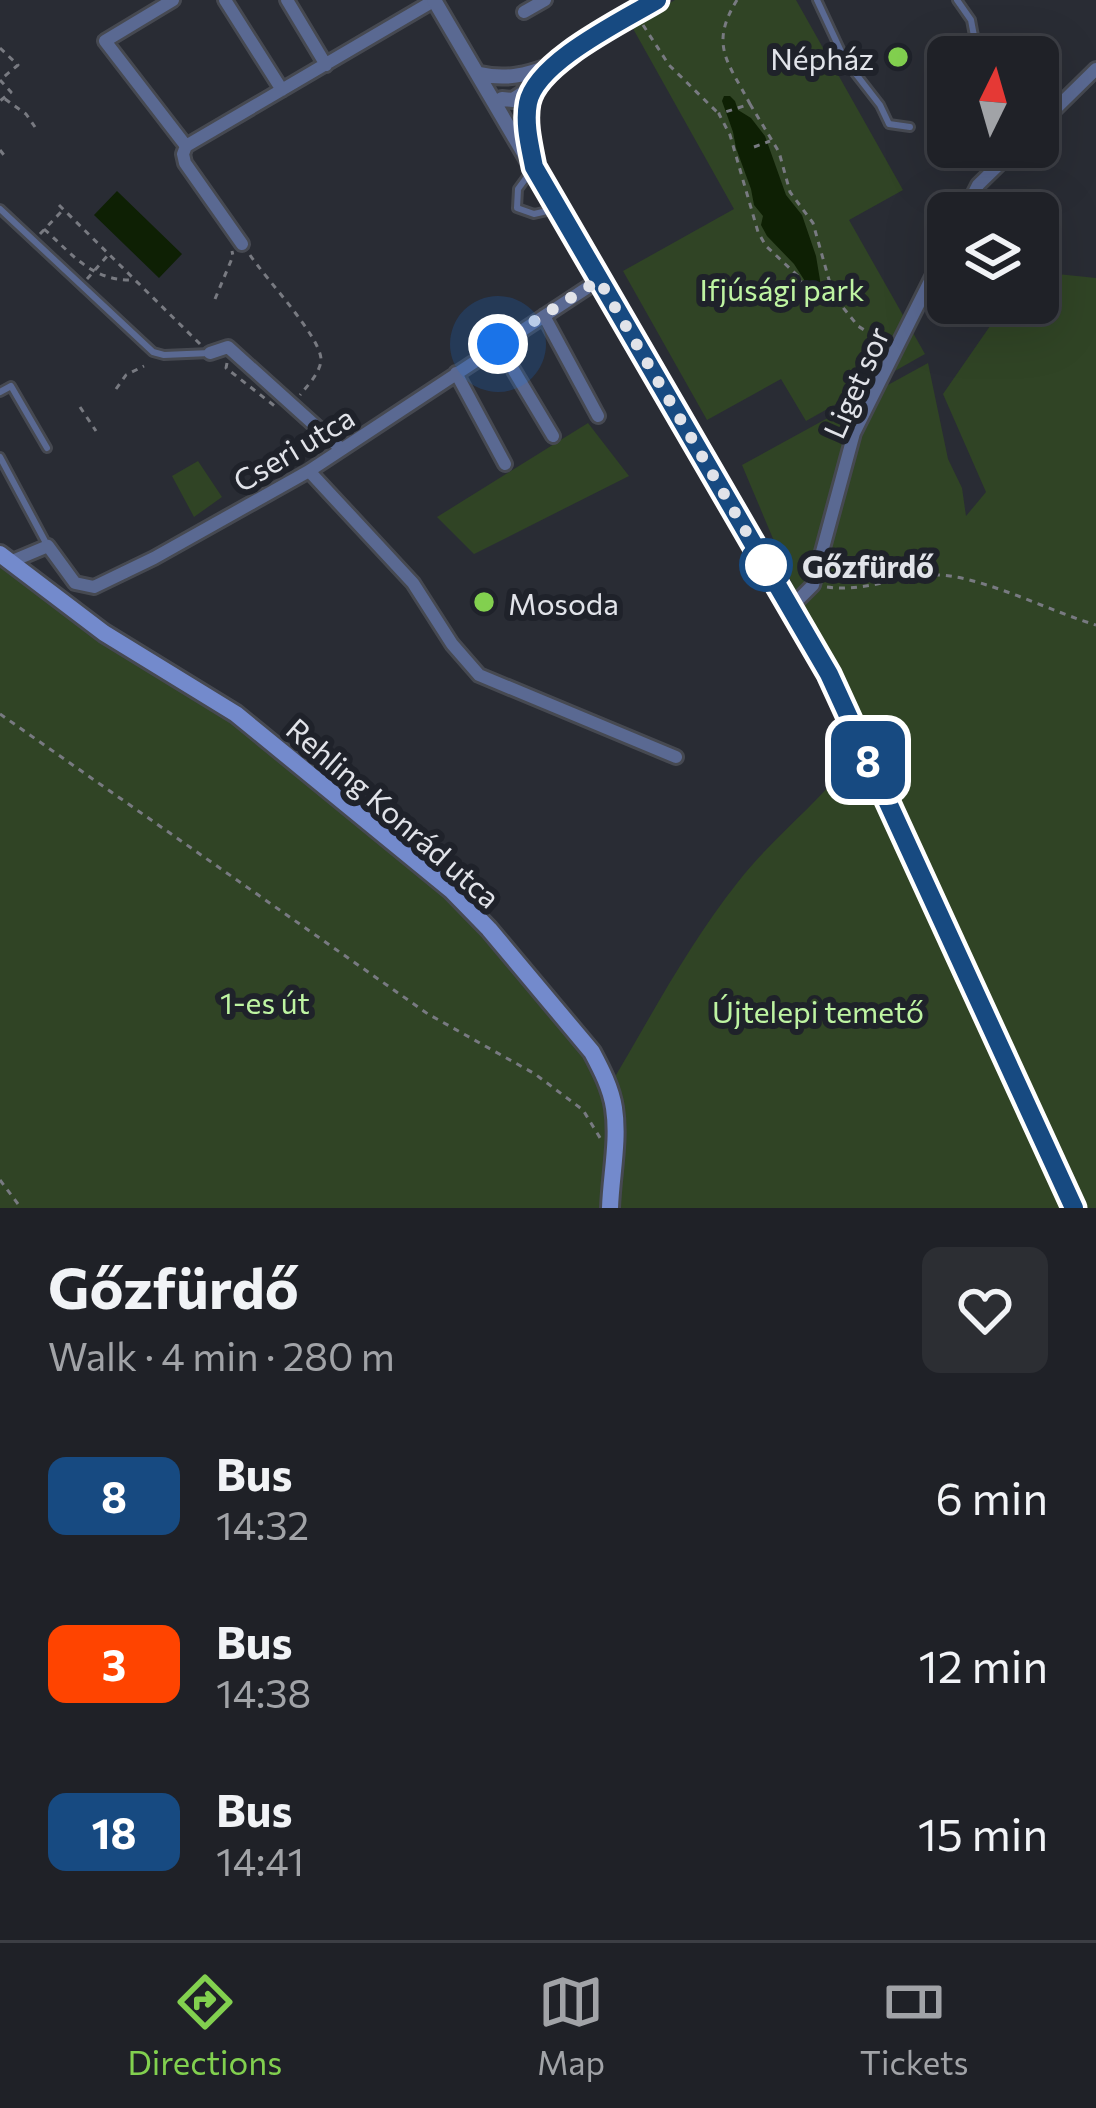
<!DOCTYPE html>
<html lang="en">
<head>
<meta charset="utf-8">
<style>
  body { margin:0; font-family:Commissioner,sans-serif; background:#2c2e33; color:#f1f3f6; height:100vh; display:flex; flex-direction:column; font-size:45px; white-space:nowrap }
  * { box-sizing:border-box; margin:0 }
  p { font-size:39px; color:#a1a3a7 }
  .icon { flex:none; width:66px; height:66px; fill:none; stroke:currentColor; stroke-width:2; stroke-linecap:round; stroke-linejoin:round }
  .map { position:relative; height:1208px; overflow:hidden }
  .details { display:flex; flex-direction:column; background:#1f2127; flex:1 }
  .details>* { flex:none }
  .badge { padding:0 24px; border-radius:18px; font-size:42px; line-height:78px }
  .needle { width:78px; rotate:5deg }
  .fabs { position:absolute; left:927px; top:36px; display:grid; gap:24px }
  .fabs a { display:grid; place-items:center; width:132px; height:132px; border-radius:18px; background:#1f2127; box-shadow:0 12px 48px #0002,0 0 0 3px #3c3e44; font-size:60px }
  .you { position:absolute; width:60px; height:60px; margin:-30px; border:9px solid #fff; border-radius:50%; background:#1a73e8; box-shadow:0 0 0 18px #1a73e833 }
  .map>.badge { position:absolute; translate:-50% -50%; box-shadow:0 0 0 6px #fff }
  .round { display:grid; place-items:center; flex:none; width:126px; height:126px; border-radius:18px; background:#2c2e33 }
  .headline { display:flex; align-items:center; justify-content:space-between; height:204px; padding:0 48px }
  h1 { font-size:57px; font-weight:700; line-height:90px }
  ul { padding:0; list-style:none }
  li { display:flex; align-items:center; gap:36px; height:168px; padding:0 48px }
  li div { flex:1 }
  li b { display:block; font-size:45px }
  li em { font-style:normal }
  li .badge { min-width:132px; font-weight:700; text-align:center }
  .tab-bar { display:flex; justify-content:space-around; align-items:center; height:168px; border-top:3px solid #3c3e44; background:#1f2127; font-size:33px; color:#a1a3a7 }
  .tab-bar a { display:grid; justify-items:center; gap:6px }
  .tab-bar .current { color:#82d04f }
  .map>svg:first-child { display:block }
</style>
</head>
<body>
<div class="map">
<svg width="1096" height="1208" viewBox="0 0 1096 1208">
  <rect width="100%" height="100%" fill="#292c34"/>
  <!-- green -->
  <path fill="#304425" d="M 675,0 L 796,0 L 903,190 L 849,220 L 925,354 L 806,421 L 781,379 L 707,420 L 623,271 L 734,209 L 631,25 Z
    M 1038,272 L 1096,278 L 1096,1208 L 0,1208 L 0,554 L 236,714 L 489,929 L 609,1087 C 650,1018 688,945 738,882 C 772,838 818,804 852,759 L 847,714 L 742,465 L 928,363 L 948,459 L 962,488 L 966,516 L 986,492 L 943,394 L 1006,303 L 1038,303 Z
    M 588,423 L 629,476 L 474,554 L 437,517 Z
    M 198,461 L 222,497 L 194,517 L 172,476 Z"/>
  <!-- water -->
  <path fill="#0e2004" d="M 724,96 L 730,96 L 735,101 L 738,110 L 751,118 L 765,136 L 786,195 L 802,215 L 816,256 L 823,298 L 820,301 L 817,300 L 794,264 L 767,236 L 761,225 L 763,216 L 754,205 L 751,189 L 736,148 L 733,132 L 722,101 Z
    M 117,191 L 182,254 L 159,278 L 94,215 Z"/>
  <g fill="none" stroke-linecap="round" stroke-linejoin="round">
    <defs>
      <path id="service" d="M 817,0 L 845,60 L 880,105 L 889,124 L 910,127
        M 957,0 L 971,20 L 978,57
        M 532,170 L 518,189 L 517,208 L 534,214 L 556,209
        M 0,209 L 153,352 L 164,355 L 210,353
        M 0,392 L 11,386 L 47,448
        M 0,457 L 46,543"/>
      <path id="minor" d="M 173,0 L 105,41 L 186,146
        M 225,0 L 282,90
        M 287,0 L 326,65
        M 524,12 L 545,0
        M 550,66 L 657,0
        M 1038,126 L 1096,69
        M 186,146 L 435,0
        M 186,146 L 183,154 L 185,163 L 242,244
        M 964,213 L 978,185 L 1017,147
        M 544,316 L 598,416
        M 498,344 L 553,436
        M 210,353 L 228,347 L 340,448
        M 456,373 L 505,464
        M 309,471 L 413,583 L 452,644 L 479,675 L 676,757
        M 10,562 L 48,546 L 75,583 L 94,587 L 154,558 L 309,471 L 599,280
        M 791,607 L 813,585 L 854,433 L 948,245"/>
      <path id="tertiary" d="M 434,0 L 829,674 L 1074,1208
        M 480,74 C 505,80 527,75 550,66
        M 532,89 C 525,113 527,133 532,156
        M 502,99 L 513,100 L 534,86"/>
      <path id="secondary" d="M 0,554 L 104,633 L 236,714 L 451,890 L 489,929 L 592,1052 C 601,1069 611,1088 614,1108 C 619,1140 611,1176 610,1208"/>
    </defs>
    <!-- service casing -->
    <use href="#service" stroke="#464951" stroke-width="12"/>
    <!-- minor casing -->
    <use href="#minor" stroke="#464951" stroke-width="18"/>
    <!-- tertiary casing -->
    <use href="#tertiary" stroke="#464951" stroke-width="20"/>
    <!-- secondary casing -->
    <use href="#secondary" stroke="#464951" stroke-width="22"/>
    <!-- path -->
    <path stroke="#787a81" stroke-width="3" stroke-dasharray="6 6" stroke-linecap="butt" d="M 737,0 C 709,45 728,62 750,104 L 719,114 L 730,135 L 758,232 L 766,246 L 798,276 L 810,298 L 831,287 L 813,223 L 790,192 L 779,152 L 750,104
      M 643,25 L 669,65 L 718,113
      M 0,48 L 18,65 L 0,80 L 11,92 L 0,101
      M 5,99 L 26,114 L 35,127
      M 754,147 L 770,141
      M 0,150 L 7,159
      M 59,205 L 202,346
      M 44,229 C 73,255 92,281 133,280
      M 40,234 L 62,211
      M 250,255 C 265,278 323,339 321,361 C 319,374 308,385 300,395
      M 87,279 L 108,255
      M 831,288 L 832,294 L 858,326 L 886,344
      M 215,299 L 233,256 L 232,251
      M 227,363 L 226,368 L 276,407
      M 116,389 L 126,375 L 144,366
      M 80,407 L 96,431
      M 827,587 C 870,593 910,570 950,576 C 996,583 1050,611 1096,625
      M 0,714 L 428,1014 L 535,1074 L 583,1110 L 602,1141
      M 0,1180 L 21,1208"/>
    <!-- service -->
    <use href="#service" stroke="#5a6992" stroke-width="6"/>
    <!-- minor -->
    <use href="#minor" stroke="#5a6992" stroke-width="12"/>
    <!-- tertiary -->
    <use href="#tertiary" stroke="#5a6992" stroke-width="14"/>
    <!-- secondary -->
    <use href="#secondary" stroke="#738acc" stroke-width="16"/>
  </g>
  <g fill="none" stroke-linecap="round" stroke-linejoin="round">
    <defs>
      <path id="line" d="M 657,0 C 622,21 536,62 528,103 C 524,124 530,146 534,167 L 829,674 L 1074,1208"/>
    </defs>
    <!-- line casing -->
    <use href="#line" stroke="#fff" stroke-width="27"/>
    <!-- line -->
    <use href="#line" stroke="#174a81" stroke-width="18"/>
    <!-- walk -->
    <path stroke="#e1e3e9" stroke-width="12" stroke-dasharray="0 21.6" d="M 498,344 L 599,280 L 769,571 L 766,565"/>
  </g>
  <!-- markers -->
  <g fill="#82d04f" stroke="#1f222a" stroke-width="4.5">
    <circle cx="898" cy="57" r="12"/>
    <circle cx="484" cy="602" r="12"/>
  </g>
  <circle fill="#fff" stroke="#174a81" stroke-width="6" cx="766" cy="565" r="24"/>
  <g text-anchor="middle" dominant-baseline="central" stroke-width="12" stroke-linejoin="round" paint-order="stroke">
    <!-- poi labels -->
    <g font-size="30" fill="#e1e3e9" stroke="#1f222a" text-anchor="end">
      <text x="874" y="57">Népház</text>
      <text x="508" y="602" text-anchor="start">Mosoda</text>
    </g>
    <!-- park labels -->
    <g font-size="30" fill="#bef4a2" stroke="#1f222a">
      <text x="782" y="288">Ifjúsági park</text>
      <text x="265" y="1001">1-es út</text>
      <text x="818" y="1010">Újtelepi temető</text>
    </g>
    <!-- street labels -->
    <g font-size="30" fill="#e1e3e9" stroke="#1f222a">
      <text transform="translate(855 382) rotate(-66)">Liget sor</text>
      <text transform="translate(293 448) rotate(-31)">Cseri utca</text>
      <text transform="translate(394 812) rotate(41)">Rehling Konrád utca</text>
    </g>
    <!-- stop labels -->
    <g font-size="30" font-weight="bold" fill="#e1e3e9" stroke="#1f222a" text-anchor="start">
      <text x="802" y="565">Gőzfürdő</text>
    </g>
  </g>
</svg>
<div class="fabs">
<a><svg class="needle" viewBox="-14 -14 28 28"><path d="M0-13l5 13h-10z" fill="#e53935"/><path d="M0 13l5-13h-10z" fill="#a1a3a7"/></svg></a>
<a><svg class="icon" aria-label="layers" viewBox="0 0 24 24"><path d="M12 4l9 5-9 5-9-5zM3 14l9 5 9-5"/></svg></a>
</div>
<div class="you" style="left:498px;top:344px"></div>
<b class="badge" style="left:868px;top:760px;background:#174a81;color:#fff">8</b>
</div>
<section class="details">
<div class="headline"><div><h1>Gőzfürdő</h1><p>Walk · 4 min · 280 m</p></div><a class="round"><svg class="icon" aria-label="heart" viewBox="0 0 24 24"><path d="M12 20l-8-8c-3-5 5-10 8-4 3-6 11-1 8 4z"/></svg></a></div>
<ul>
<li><span class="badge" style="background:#174a81;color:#fff">8</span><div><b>Bus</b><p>14:32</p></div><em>6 min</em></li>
<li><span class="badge" style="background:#f40;color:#fff">3</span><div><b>Bus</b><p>14:38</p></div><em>12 min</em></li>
<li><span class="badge" style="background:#174a81;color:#fff">18</span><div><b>Bus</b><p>14:41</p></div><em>15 min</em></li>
</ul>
</section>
<nav class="tab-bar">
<a class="current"><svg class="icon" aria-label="directions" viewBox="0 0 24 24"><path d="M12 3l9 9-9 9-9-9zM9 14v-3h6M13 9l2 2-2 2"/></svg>Directions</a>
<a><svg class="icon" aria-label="map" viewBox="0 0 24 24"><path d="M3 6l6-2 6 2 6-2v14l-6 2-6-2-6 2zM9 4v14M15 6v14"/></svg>Map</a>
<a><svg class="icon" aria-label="tickets" viewBox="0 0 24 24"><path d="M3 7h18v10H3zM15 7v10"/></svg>Tickets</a>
</nav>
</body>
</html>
